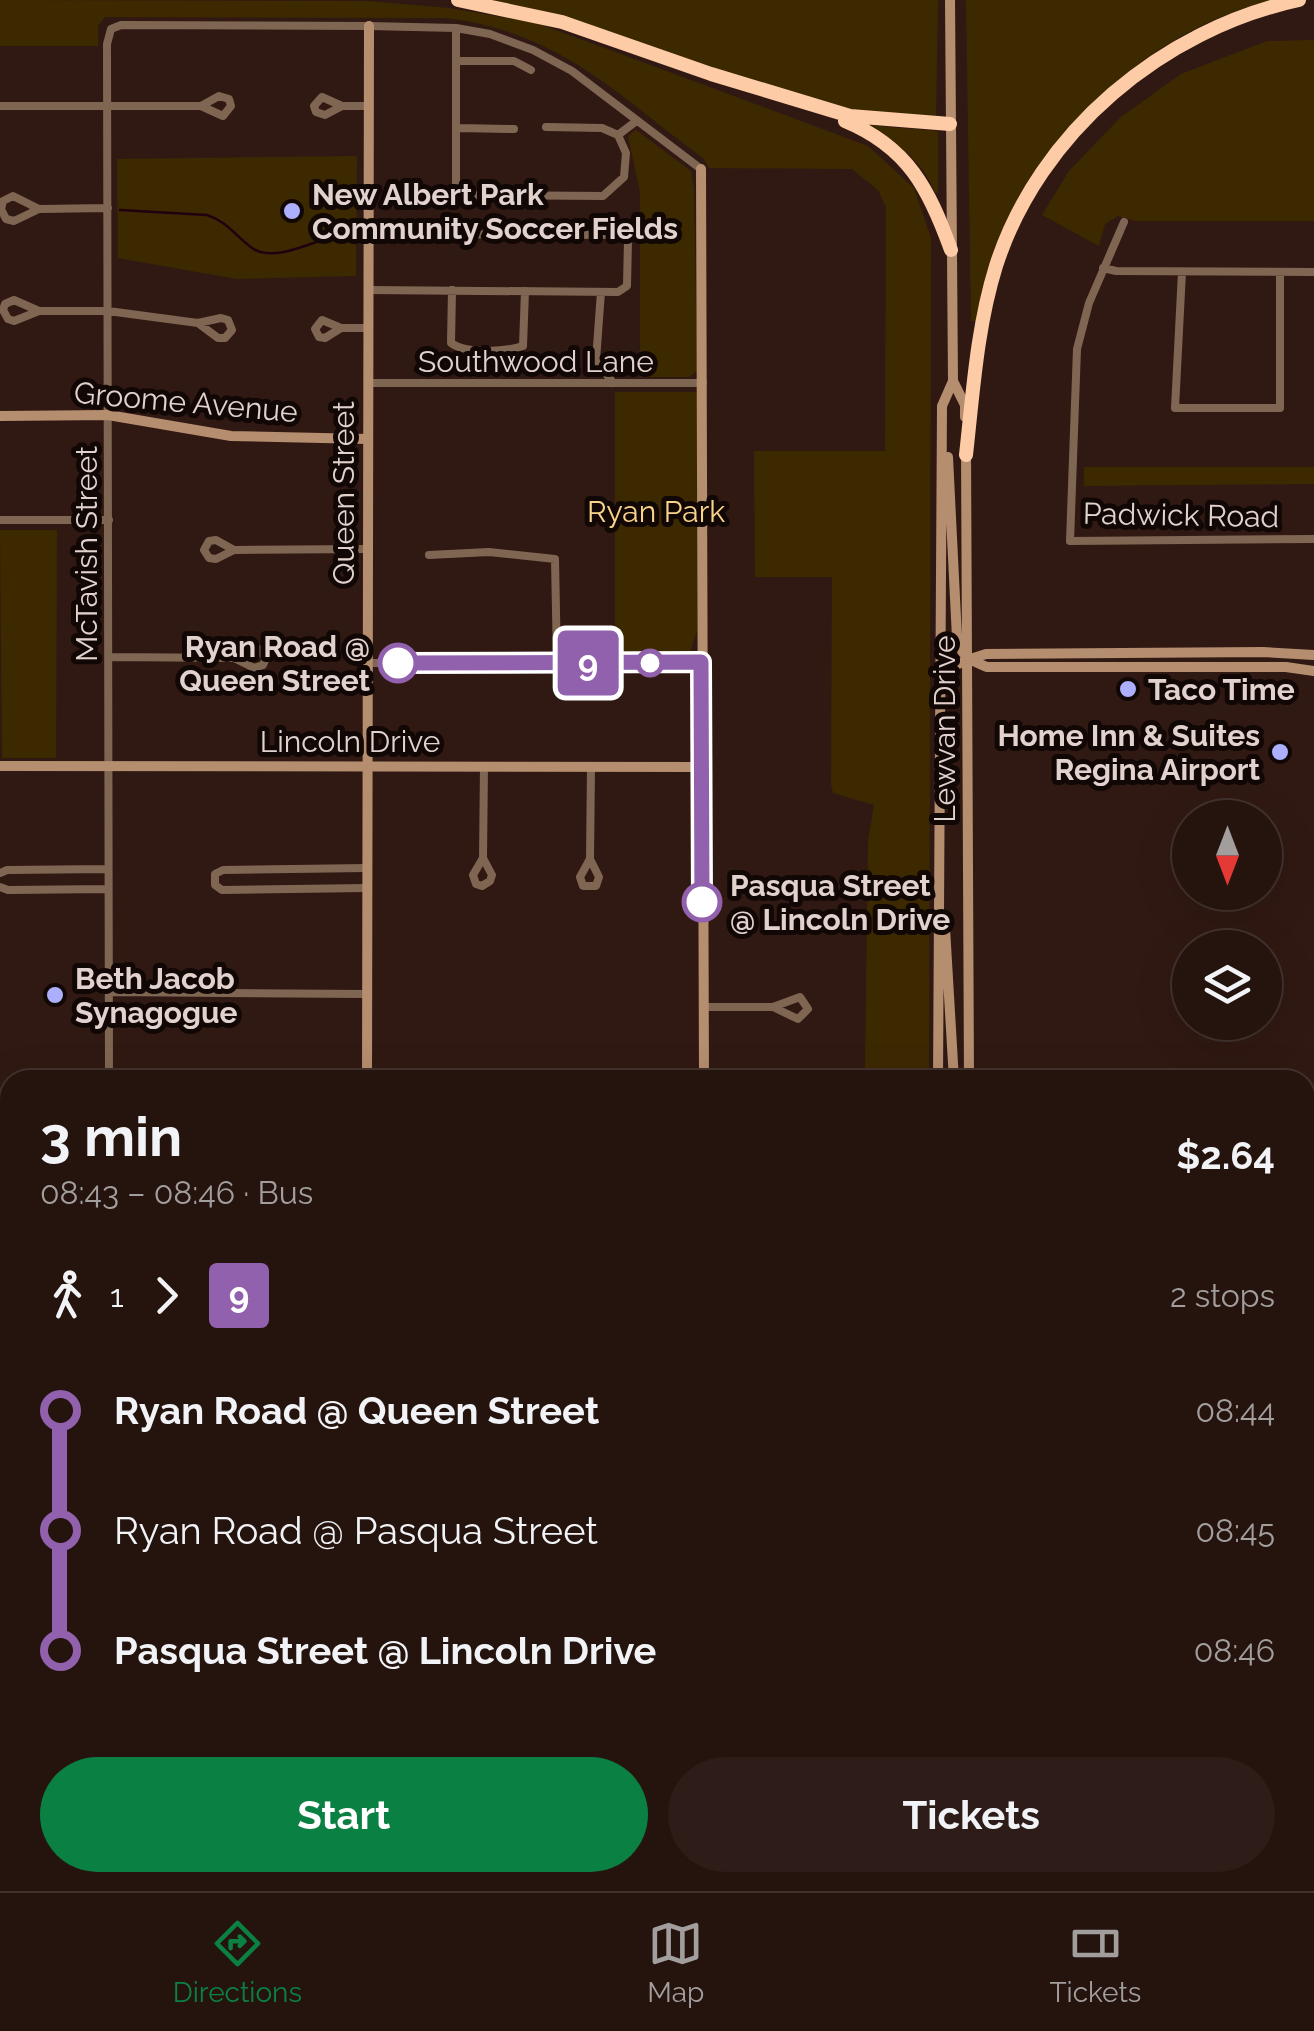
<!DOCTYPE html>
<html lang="en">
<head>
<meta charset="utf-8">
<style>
  body { margin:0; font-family:Raleway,sans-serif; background:#2d1c17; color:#f1f3f6; height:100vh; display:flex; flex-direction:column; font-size:38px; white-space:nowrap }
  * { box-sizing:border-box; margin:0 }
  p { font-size:32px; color:#a39e9e }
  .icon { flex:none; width:55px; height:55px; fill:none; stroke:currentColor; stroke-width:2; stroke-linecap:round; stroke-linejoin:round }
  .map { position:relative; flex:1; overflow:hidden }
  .drawer { position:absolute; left:0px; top:1070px; width:1315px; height:822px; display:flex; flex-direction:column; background:#25130e; border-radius:30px 30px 0 0; box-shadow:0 10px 40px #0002,0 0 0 2px #42322e }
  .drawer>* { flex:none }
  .badge { padding:0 20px; border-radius:8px; font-size:35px; line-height:65px }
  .needle { width:65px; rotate:180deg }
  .buttons { position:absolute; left:1172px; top:800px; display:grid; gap:20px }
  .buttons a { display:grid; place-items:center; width:110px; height:110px; border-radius:50%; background:#25130e; box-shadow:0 10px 40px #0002,0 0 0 2px #42322e; font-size:50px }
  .map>.badge { position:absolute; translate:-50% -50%; box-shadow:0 0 0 5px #fff }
  .legs { display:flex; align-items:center; gap:15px; height:110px; padding:0 40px; font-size:32px }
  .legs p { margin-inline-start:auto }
  .head { display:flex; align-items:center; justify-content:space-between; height:170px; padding:0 40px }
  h1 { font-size:55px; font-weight:700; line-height:75px }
  .primary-button { display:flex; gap:20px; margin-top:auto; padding:20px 40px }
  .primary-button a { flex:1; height:115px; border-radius:60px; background:#0b8043; color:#fff; font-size:40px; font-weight:700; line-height:115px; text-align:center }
  .primary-button a+a { background:#2d1c17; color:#f1f3f6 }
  ul { padding:0 40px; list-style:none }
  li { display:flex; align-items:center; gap:35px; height:120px; font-size:38px }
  li i { display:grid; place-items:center; width:15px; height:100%; margin:0 12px; background:currentColor }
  li i::after { content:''; width:25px; height:25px; margin:-12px; border:8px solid; border-radius:50%; background:#25130e }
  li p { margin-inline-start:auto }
  li:first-child i { background:linear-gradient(#0000 50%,currentColor 0) }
  li:last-child i { background:linear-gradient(currentColor 50%,#0000 0) }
  .tab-bar { display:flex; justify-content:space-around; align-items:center; height:140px; border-top:2px solid #42322e; background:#25130e; font-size:28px; color:#a39e9e }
  .tab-bar a { display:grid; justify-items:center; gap:5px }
  .tab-bar .current { color:#0b8043 }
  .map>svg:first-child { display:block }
</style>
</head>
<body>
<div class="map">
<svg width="1314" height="1891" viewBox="0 0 1314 1891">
  <rect width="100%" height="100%" fill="#311913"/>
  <!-- green -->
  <path fill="#3d2900" d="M 0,0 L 366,1 L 449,8 L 537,23 L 868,146 L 914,188 L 931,238 L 929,1080 L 714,1080 L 713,1072 L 865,1071 L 868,841 L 874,805 L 833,793 L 831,784 L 832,577 L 755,577 L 754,451 L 885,451 L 886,207 L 878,190 L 852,169 L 709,168 L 703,158 C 615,93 560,32 446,18 L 105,17 L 98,26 L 98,46 L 0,46 Z
    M 489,0 L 938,0 L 936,116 L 928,118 C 902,115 876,114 851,109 C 727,85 613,25 489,0 Z
    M 966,0 L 1274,0 C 1150,28 1044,131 996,246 C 987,269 984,297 978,321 L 971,321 Z
    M 1314,40 L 1314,221 L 1136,221 L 1118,216 L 1105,224 L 1099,246 L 1042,215 L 1069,171 L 1121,117 L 1181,74 L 1267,41 Z
    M 852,120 L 877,126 L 938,131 L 938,193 L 935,193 C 920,154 888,137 852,120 Z
    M 636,130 L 691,171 L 694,189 L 697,371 L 689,377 L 640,377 L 640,192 L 628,136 Z
    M 357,156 L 356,276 L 237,279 L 118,258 L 117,159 Z
    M 615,392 L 697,392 L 697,631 L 689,655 L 615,655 Z
    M 1084,467 L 1314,467 L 1314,484 L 1084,486 Z
    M 0,530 L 57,530 L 56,758 L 2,758 Z
    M 0,1561 L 10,1561 L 10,1792 L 0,1792 Z"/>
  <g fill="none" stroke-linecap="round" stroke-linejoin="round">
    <!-- stream -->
    <path stroke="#210011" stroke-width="2.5" d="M 120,210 L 207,215 C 226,221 236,236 252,248 C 273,263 313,242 336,235"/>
    <!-- street -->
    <path stroke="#7f6653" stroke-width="8" d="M 456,28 L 456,189 L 468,195 L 603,196 L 624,177 L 626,153 L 618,135 L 635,122
      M 456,61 L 514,61 L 531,70
      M 0,106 L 201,106 L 223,116 L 231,106 L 229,99 L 219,96 L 201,106
      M 342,106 L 322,97 L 314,106 L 316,112 L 325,115 L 342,106 L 369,106
      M 546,127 L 602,128 L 618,135
      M 456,128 L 514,129
      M 39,209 L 13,196 L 3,201 L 1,209 L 6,219 L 14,221 L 39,209 L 108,208
      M 1124,222 L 1089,303 L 1077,349 L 1070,541 L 1314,539
      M 1103,268 L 1116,271 L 1314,272
      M 1182,272 L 1175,408 L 1280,408 L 1280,272
      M 368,290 L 618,292 L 627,286 L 628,240 L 621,235 L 368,234
      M 452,290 L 451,343 C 466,354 505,352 523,346 L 525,291
      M 601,292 L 596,360 L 613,383
      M 39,311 L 14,300 L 5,304 L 3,310 L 8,319 L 14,321 L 39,311 L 108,311 L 198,323 L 221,318 L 228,320 L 232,330 L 225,338 L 218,338 L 198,323
      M 341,328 L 322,320 L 315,329 L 319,337 L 325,338 L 341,328 L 368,328
      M 368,383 L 703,383
      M 0,520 L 109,520
      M 234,550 L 216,540 L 209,541 L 204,550 L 209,558 L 216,559 L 234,550 L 367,549
      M 429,555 L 489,552 L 555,559 L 557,663
      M 109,657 L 234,658 L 254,668 L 263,665 L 266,658 L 257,648 L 234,658
      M 368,663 L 701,662
      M 483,858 L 473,875 L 476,884 L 482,886 L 490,881 L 492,875 L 483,858 L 484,766
      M 590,859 L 580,877 L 583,886 L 596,886 L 599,877 L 590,859 L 591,767
      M 367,868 L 223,870 L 215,874 L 215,885 L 222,890 L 367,888
      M 0,873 L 7,870 L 107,869
      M 0,887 L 8,890 L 107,889
      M 109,992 L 366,994
      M 703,1007 L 773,1007 L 800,997 L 808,1009 L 798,1019 L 773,1007
      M 109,1080 L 107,44 L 111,29 L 121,25 L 369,26 L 456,28 L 490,34 L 533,50 L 572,71 L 701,169
      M 1305,1245 L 1314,1245
      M 1314,1350 L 1314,1396
      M 4,1549 L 5,1099
      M 1305,1615 L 1314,1615
      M 1305,1717 L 1314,1717
      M 0,1847 L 10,1847
      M 241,1882 L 241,1891
      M 794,1891 L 795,1882"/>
    <!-- secondary -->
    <path stroke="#b58d6f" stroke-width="10" d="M 701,169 L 704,1080
      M 953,381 L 965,405 L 965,417
      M 0,416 L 108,415 L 231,436 L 367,439
      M 966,449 L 969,1080
      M 948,457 L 957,638 C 960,656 971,661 987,667 L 1286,667 L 1314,671
      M 943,680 C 951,662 969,660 986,654 L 1263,652 L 1314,655
      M 0,766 L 701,767
      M 945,928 L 954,1080
      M 367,1080 L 369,26
      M 938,1080 L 942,406 L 953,381 L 950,0
      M 0,1099 L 10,1099
      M 1305,1101 L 1314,1101
      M 0,1116 L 10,1116
      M 1305,1121 L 1314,1121
      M 0,1549 L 10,1549
      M 366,1882 L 366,1891
      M 954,1882 L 958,1891
      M 972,1882 L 981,1888 L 1015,1891
      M 701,1891 L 701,1882
      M 937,1891 L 937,1882
      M 1302,1891 L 1314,1891"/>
    <!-- highway -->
    <path stroke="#fdcba5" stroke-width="14" d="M 458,0 L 562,22 L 711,74 L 850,116 L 950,124
      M 845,121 C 908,147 929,189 951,250
      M 966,455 C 973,392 977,327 996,266 C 1039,132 1163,29 1299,0"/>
  </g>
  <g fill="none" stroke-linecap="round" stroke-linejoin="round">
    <defs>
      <path id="line-1" d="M 398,663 L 701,662 L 702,902"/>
    </defs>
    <!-- line-1 casing -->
    <use href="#line-1" stroke="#fff" stroke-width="22"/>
    <!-- line-1 -->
    <use href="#line-1" stroke="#9161ad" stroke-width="15"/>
  </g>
  <!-- markers -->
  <g fill="#acaffb" stroke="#110705" stroke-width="4">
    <circle cx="292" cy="211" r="10"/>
    <circle cx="1128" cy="689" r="10"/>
    <circle cx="1280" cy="752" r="10"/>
    <circle cx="55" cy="995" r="10"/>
  </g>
  <g fill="#fff" stroke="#9161ad" stroke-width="5">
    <circle cx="398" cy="663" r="18"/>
    <circle cx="650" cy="663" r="12"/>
    <circle cx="702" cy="902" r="18"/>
  </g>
  <g text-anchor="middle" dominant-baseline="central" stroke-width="10" stroke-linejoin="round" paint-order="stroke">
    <!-- poi labels -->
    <g font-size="30" font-weight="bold" fill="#e2d2cd" stroke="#110705" text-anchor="start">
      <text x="312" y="194">New Albert Park<tspan x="312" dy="34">Community Soccer Fields</tspan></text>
      <text x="1148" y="689">Taco Time</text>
      <text x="1260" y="735" text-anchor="end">Home Inn &amp; Suites<tspan x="1260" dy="34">Regina Airport</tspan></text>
      <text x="75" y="978">Beth Jacob<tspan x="75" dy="34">Synagogue</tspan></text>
    </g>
    <!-- street labels -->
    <g font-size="30" fill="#e2d2cd" stroke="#110705">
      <text x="536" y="361">Southwood Lane</text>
      <text transform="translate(186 402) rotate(5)">Groome Avenue</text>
      <text transform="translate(343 493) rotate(-90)">Queen Street</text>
      <text transform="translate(1181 515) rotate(1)">Padwick Road</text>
      <text transform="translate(86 554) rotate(-90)">McTavish Street</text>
      <text transform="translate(944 729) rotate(-90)">Lewvan Drive</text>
      <text x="350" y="741">Lincoln Drive</text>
    </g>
    <!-- park labels -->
    <g font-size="30" fill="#fad38b" stroke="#110705">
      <text x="656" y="511">Ryan Park</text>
    </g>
    <!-- stop labels -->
    <g font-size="30" font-weight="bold" fill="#e2d2cd" stroke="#110705" text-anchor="end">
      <text x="370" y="646">Ryan Road @<tspan x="370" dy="34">Queen Street</tspan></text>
      <text x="730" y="885" text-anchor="start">Pasqua Street<tspan x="730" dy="34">@ Lincoln Drive</tspan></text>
    </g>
  </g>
</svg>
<div class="buttons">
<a><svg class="needle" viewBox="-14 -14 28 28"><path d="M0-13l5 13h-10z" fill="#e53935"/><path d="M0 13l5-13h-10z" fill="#a39e9e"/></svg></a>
<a><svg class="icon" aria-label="layers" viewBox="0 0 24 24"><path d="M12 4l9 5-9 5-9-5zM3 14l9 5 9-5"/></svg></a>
</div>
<b class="badge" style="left:588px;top:663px;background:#9161ad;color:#fff">9</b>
<section class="drawer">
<div class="head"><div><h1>3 min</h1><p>08:43 – 08:46 · Bus</p></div><b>$2.64</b></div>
<div class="legs"><svg class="icon" aria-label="walk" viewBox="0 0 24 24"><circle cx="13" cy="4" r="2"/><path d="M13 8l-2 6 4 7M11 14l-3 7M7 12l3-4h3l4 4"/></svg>1<svg class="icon" aria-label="forward" viewBox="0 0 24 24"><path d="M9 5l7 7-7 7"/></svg><b class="badge" style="background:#9161ad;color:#fff">9</b><p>2 stops</p></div>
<ul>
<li><i style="color:#9161ad"></i><b>Ryan Road @ Queen Street</b><p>08:44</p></li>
<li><i style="color:#9161ad"></i><span>Ryan Road @ Pasqua Street</span><p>08:45</p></li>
<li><i style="color:#9161ad"></i><b>Pasqua Street @ Lincoln Drive</b><p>08:46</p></li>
</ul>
<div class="primary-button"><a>Start</a><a>Tickets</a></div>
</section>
</div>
<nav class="tab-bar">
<a class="current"><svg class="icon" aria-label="directions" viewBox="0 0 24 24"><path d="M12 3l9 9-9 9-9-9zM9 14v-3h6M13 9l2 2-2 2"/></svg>Directions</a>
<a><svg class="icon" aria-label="map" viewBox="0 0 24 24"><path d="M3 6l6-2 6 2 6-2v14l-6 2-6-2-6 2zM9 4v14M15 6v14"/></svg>Map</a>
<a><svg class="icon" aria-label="tickets" viewBox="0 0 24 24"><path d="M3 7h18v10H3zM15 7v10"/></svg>Tickets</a>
</nav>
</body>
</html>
